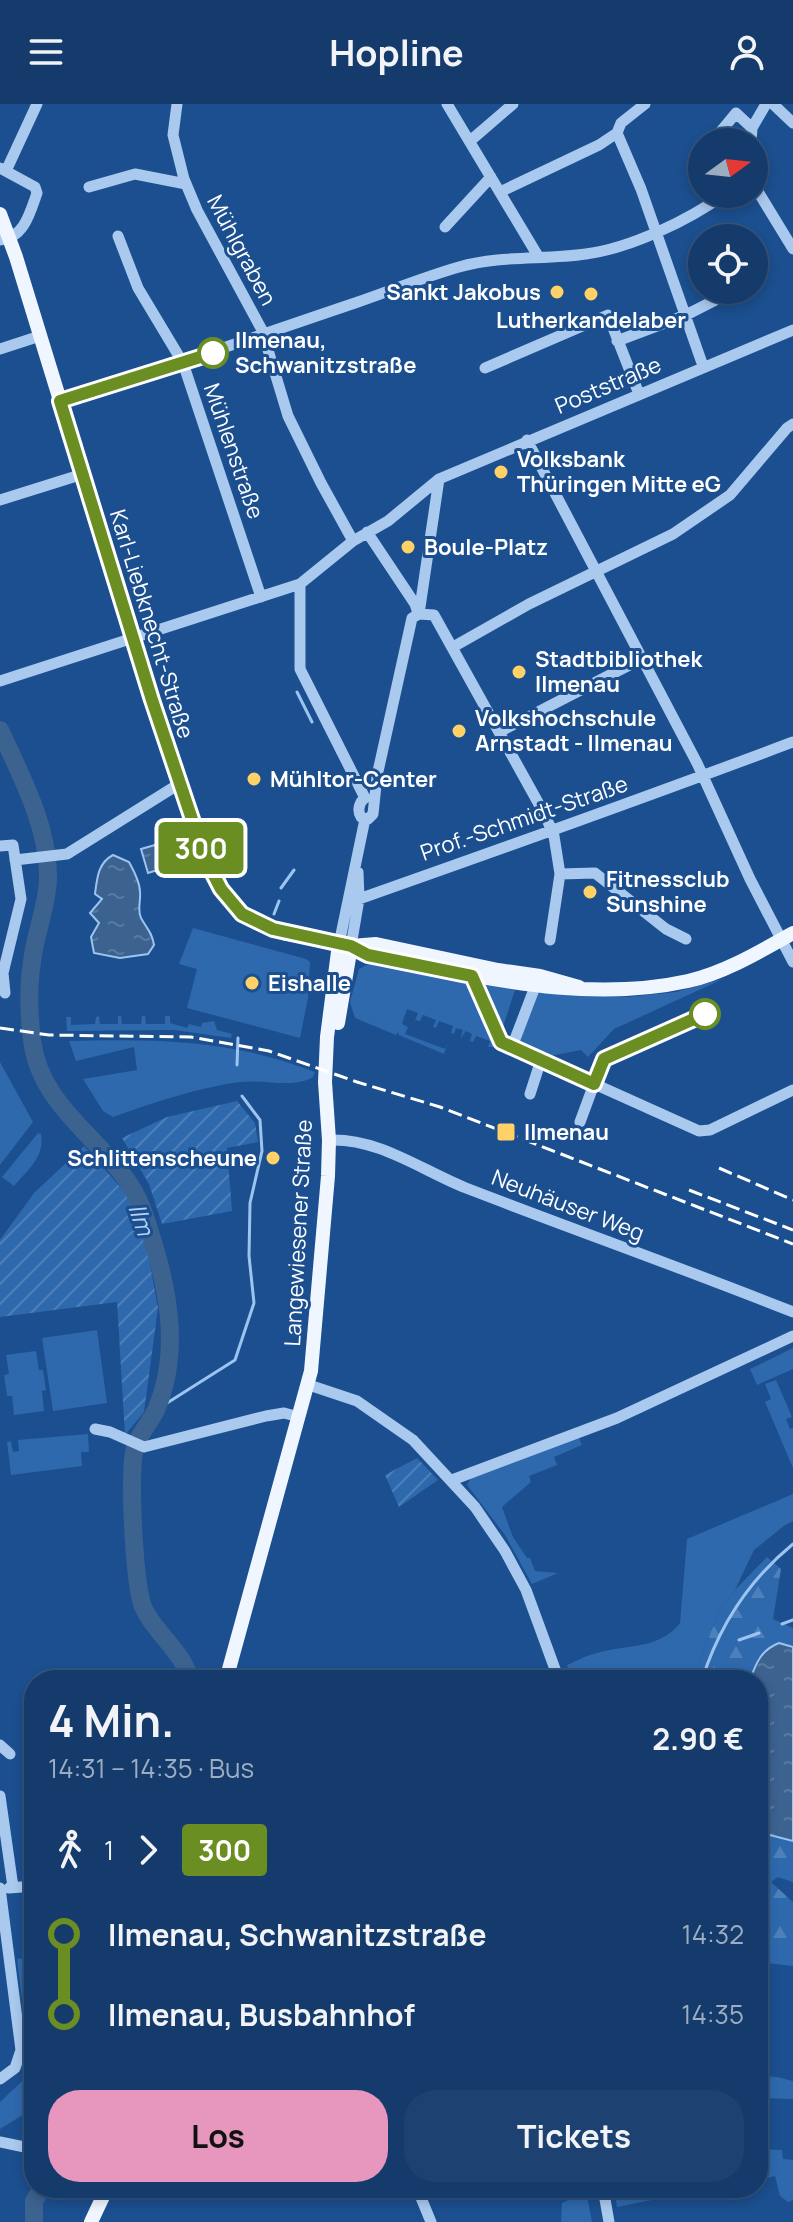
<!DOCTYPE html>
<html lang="de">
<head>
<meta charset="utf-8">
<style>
  body { margin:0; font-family:Manrope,sans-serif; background:#1d4271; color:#f1f3f6; height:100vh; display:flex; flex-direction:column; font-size:30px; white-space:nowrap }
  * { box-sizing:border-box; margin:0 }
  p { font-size:26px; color:#9dadc1 }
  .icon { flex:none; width:44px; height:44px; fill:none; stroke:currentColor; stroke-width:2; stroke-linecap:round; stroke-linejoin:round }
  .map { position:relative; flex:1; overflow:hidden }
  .side { position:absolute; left:24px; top:1566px; width:744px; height:528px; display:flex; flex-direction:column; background:#143b6b; border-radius:32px; box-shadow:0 4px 12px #0003,0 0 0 2px #33557e }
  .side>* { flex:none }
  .badge { padding:0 16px; border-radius:6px; font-size:28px; line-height:52px }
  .needle { width:52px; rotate:75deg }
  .controls { position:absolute; left:688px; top:24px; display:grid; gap:16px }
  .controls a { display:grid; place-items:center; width:80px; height:80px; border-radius:50%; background:#143b6b; box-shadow:0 4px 12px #0003,0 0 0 2px #33557e; font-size:40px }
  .map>.badge { position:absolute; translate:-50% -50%; box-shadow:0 0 0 4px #fff }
  .legs { display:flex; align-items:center; gap:12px; height:88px; padding:0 24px; font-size:26px }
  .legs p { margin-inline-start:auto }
  .summary { display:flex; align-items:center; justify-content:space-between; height:136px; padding:0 24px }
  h1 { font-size:44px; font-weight:700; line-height:60px }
  .action { display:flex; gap:16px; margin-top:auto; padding:16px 24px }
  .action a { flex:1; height:92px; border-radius:32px; background:#e797bd; color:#111; font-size:32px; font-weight:700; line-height:92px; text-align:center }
  .action a+a { background:#1d4271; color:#f1f3f6 }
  ul { padding:0 24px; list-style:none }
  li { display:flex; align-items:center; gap:28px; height:80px; font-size:30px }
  li i { display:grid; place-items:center; width:12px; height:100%; margin:0 10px; background:currentColor }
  li i::after { content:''; width:20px; height:20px; margin:-10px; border:6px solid; border-radius:50%; background:#143b6b }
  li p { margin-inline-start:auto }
  li:first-child i { background:linear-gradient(#0000 50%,currentColor 0) }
  li:last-child i { background:linear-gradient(currentColor 50%,#0000 0) }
  header { display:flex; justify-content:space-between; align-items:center; height:104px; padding:0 24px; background:#143b6b; font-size:36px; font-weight:700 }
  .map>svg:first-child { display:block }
</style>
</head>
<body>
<header><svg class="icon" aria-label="menu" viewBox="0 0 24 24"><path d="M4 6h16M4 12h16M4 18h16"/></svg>Hopline<svg class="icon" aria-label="person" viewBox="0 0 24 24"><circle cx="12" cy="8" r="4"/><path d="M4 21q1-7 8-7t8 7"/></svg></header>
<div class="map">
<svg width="793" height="2118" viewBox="0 0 793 2118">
  <defs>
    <pattern id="forest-firs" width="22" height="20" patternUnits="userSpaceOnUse" patternTransform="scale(2)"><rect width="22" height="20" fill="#2e69ad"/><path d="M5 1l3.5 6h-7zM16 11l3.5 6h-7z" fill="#4d80b9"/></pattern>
    <pattern id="garden-furrows" width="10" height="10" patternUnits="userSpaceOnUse" patternTransform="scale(2)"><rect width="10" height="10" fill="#2e69ad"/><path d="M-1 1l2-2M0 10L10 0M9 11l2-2" fill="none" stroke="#4d80b9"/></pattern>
    <pattern id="water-ripples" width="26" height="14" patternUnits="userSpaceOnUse" patternTransform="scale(2)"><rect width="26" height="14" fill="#3c6290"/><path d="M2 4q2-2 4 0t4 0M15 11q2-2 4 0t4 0" fill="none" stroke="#597aa1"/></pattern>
  </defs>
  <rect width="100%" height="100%" fill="#1b4f8f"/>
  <!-- green -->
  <path fill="#2e69ad" d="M 193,824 L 306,855 L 310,858 L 308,894 L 300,934 L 187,904 L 197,865 L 179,860 Z
    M 374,857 L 422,866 L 472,882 L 497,936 L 494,937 L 494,943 L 488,943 L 490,937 L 476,932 L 473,938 L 470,937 L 472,930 L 466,927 L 460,935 L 463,926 L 456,924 L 454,930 L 451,929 L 453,922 L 439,917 L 436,924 L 433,923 L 436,916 L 423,911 L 420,917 L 415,916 L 418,909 L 407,905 L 402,920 L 408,923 L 405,930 L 445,945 L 448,938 L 444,950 L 399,931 L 398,928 L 396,931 L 355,914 L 350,898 L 359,865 Z
    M 723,875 L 614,925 L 588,953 L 581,946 L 550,952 L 519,941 L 536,889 L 543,885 L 628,893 L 676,888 Z
    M 486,878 L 515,886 L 501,929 L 482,882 Z
    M 99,912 L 100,920 L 118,920 L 118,912 L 121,912 L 122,920 L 141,920 L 142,912 L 145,912 L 146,920 L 165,920 L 165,912 L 170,912 L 170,919 L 187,924 L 189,920 L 201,923 L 202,919 L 214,917 L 217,926 L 232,930 L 231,934 L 174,926 L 67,927 L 66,913 L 71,913 L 71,921 L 95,920 L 96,913 Z
    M 69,937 C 158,935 230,935 315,968 L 313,973 C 293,985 265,975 240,978 C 196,984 155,998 113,1013 L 103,1007 L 83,975 L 137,966 L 134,943 L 76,957 Z
    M 0,958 L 33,1018 L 0,1061 Z
    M 38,1029 L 41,1030 C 45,1053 28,1065 14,1082 L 2,1073 Z
    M 97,1226 L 107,1299 L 53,1307 L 42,1234 Z
    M 793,1244 L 793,1265 L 757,1281 L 750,1265 Z
    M 36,1247 L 39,1266 L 43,1266 L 46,1286 L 42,1287 L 44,1307 L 14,1311 L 12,1292 L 7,1292 L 4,1271 L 9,1270 L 6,1251 Z
    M 776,1276 L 792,1313 L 786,1315 L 790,1325 L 793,1324 L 793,1364 L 765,1298 L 771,1295 L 765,1280 Z
    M 577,1329 L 582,1341 L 554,1353 L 557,1361 L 529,1372 L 531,1378 L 502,1403 L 513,1433 L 527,1454 L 530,1454 L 535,1467 L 558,1469 L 532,1480 L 505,1431 L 467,1381 L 471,1374 Z
    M 88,1330 L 89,1348 L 81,1348 L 82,1362 L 11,1371 L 7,1338 L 11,1337 L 13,1348 L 19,1347 L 18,1336 Z
    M 793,1390 L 793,1417 L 785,1421 L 754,1446 L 735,1486 L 717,1511 L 693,1576 L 572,1576 L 567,1561 C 577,1557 587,1551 597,1549 C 627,1540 659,1546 680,1519 L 687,1435 Z
    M 34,1853 L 34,1918 L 25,1920 L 17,1855 Z
    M 34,1966 L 34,2004 L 0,2025 L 0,1998 Z
    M 758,1972 L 777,1973 L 793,1977 L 793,1995 L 758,1994 Z
    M 758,2045 L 782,2046 L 783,2055 L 793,2056 L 793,2096 L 788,2098 L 780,2092 L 775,2072 L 758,2076 Z
    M 614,2084 L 711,2084 L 617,2103 Z
    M 587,2092 L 592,2118 L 561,2118 L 562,2099 L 574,2093 Z"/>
  <!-- forest -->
  <path fill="url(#forest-firs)" d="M 767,1453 L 781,1465 L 773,1515 L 793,1524 L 793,1543 L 779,1539 L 758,1554 L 750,1576 L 693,1576 L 717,1511 L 735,1486 Z
    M 758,1728 L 793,1737 L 793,1778 L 778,1773 L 771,1778 L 793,1798 L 793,1862 L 758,1858 Z"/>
  <!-- garden -->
  <path fill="url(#garden-furrows)" d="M 237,997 L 255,1019 L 258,1038 L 227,1044 L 232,1107 L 162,1120 L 149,1080 L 122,1034 L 167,1013 Z
    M 84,1042 L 131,1095 L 148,1149 L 158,1204 L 144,1308 L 125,1331 L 117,1198 L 0,1213 L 0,1136 L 34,1089 Z
    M 417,1354 L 438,1376 L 399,1403 L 385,1371 Z"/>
  <!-- water -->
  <path fill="url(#water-ripples)" stroke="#9cc4f0" stroke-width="2" d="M 176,735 L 183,758 L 148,769 L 141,745 Z
    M 113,751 L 129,758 C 134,767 140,779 140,788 C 141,797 137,806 141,814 C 147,825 152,828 154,841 L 148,850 L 120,854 L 94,849 L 91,833 L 99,819 L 90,809 L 102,795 L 95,790 C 97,774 98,759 113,751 Z
    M 779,1539 L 793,1543 L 793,1737 L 758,1728 L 758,1576 L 750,1576 C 756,1559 761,1546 779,1539 Z"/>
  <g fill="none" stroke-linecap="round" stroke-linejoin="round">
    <!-- stream -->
    <path stroke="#9cc4f0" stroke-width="3" d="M 297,588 L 312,618
      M 281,784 L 294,766
      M 274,810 L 279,797
      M 237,961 L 238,934
      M 156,1306 L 235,1256 L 254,1199 L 249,1152 L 250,1099 L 262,1047 L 260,1016 L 242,992
      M 782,1520 L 793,1516
      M 739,1536 L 759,1529
      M 702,1576 C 719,1522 749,1476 793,1440"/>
    <!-- river -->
    <path stroke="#3c6290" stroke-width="18" d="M 0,626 C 21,672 49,723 48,775 C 47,803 35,830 32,858 C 28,883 29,912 32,936 C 40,1006 109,1037 138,1095 C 145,1109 149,1126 154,1141 C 170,1194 179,1253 156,1306 C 150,1319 139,1330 135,1343 C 132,1355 132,1373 132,1385 C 132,1410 135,1486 144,1505 C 156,1530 184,1549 190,1576
      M 34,2118 L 34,2097 L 42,2084"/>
    <!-- minor -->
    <path stroke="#a9c9ee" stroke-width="11" d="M 177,0 L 173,31 L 184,75 L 197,106 L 262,226 L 288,312 L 321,379 L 353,437
      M 447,0 L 538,152
      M 773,0 L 793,19
      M 617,29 L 641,85 L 703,262
      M 470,37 L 513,0
      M 712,38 L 736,9 L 752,24
      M 751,38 L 752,24 L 766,0
      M 0,64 L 35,83 L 37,89 C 30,109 24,134 0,136
      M 6,67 L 37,0
      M 754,81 L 793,145
      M 89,83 L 135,70 L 186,80
      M 500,88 L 599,41 L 617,29 L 621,19 L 645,0
      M 445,123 L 491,73
      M 118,132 L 138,184 L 183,259 L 261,493
      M 617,237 L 686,211 L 735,186
      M 0,245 L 40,232
      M 485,264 L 608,211 L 639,290
      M 60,297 C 159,267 257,232 355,199 C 390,187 424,173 459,163 C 500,151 544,156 586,150 C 631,144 689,116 725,90
      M 527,336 L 697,659 L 750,775 L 793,858
      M 0,396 L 83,370
      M 367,428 L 415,500 L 418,509
      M 300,480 L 300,565 L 365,694
      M 419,510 L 439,375
      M 453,543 L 529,500 L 673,430 L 730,391 L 787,324 L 793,320
      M 0,577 L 300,480 L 353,437 L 388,417 L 439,375 L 793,226
      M 499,628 L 641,555
      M 365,694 C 359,698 357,707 361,713 L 368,715 L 373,710 L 377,672 L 412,514 L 419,510 L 434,511 L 545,711 L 554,732 L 560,770 L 550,836
      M 0,742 L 13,741 L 21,795 L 3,869 L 5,889
      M 15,756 L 67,750 L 179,680
      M 560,770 L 595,769 L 666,825 L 686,835
      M 359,795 C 504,744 649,692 793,638
      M 339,840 L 365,715
      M 351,842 L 359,795 L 358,768
      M 501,938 L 699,1027 L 710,1026 L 793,986
      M 512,943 L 533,888
      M 530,990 L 541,956
      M 580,1018 L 594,980
      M 329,1036 C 379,1034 421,1066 466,1084 C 575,1126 685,1165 793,1208
      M 309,1281 L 357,1297 L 413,1336 L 475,1403 L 505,1447 L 526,1486 L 559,1576
      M 95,1325 L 110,1328 L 144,1343 L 266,1312 L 284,1309 L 299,1313
      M 452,1376 L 617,1314 L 793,1232
      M 0,1641 L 10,1650
      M 0,1692 L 13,1783
      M 0,1784 L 21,1946 L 15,1964 L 0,1975
      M 9,1784 L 34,1782
      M 0,2038 L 34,2045
      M 417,2084 L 431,2118
      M 603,2084 L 609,2118"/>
    <!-- major -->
    <path stroke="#f0f6ff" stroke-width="14" d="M 0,110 L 16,153 L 152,596 L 205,754 L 221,785 L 242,810 L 263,822 L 283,829 L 351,842 L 376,840 L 498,866 L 540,872 L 579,883
      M 351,842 C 373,855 402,857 427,863 C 512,880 602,896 688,877 C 724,869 761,847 793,829
      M 338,919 L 351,842
      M 226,1576 L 311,1267 L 328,1072 L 329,1036 L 325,978 L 327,933 L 339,840
      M 91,2118 L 107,2084"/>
    <!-- rail -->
    <path stroke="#fff" stroke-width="3" stroke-dasharray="14 6" stroke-linecap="butt" d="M 0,924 L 49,931 L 191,933 L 269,947 L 357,978 L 440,1003 L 793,1140
      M 719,1064 L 793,1096
      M 689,1086 L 793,1126"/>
  </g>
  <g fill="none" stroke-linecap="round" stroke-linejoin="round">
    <defs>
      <path id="line-1" d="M 213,249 L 60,297 L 152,596 L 205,754 L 221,785 L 242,810 L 273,825 L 351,842 L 368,851 L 472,872 L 501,938 L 594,980 L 604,955 L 705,910"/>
    </defs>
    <!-- line-1 casing -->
    <use href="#line-1" stroke="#fff" stroke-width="18"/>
    <!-- line-1 -->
    <use href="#line-1" stroke="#6b8e23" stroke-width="12"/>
  </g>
  <!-- markers -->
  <g fill="#ffd166" stroke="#1b4f8f" stroke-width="3">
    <circle cx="557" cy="188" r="8"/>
    <circle cx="591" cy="190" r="8"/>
    <circle cx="501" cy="368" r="8"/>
    <circle cx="408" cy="443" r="8"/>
    <circle cx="519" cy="568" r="8"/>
    <circle cx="459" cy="627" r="8"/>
    <circle cx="254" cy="675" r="8"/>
    <circle cx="590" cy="788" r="8"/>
    <circle cx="252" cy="879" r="8"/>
    <rect x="496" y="1018" width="20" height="20" rx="4"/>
    <circle cx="273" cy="1054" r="8"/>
  </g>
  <g fill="#fff" stroke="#6b8e23" stroke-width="4">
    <circle cx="213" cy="249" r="14"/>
    <circle cx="705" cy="910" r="14"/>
  </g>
  <g text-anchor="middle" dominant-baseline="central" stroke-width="6" stroke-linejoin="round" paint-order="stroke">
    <!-- street labels -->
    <g font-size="22" fill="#fff" stroke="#1b4f8f">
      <text transform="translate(242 146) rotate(62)">Mühlgraben</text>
      <text transform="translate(608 281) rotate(-23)">Poststraße</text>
      <text transform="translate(234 347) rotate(71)">Mühlenstraße</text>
      <text transform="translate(152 520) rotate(73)">Karl-Liebknecht-Straße</text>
      <text transform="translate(524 714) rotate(-19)">Prof.-Schmidt-Straße</text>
      <text transform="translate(568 1101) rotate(21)">Neuhäuser Weg</text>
      <text transform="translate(298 1129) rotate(-87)">Langewiesener Straße</text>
    </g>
    <!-- poi labels -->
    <g font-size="22" font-weight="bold" fill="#fff" stroke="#1b4f8f" text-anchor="start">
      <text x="541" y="188" text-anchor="end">Sankt Jakobus</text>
      <text x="591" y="216" text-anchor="middle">Lutherkandelaber</text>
      <text x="517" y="355">Volksbank<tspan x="517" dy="25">Thüringen Mitte eG</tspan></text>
      <text x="424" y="443">Boule-Platz</text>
      <text x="535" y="555">Stadtbibliothek<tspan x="535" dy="25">Ilmenau</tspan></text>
      <text x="475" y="614">Volkshochschule<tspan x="475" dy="25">Arnstadt - Ilmenau</tspan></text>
      <text x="270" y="675">Mühltor-Center</text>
      <text x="606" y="775">Fitnessclub<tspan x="606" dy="25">Sunshine</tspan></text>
      <text x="268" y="879">Eishalle</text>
      <text x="524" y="1028">Ilmenau</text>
      <text x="257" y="1054" text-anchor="end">Schlittenscheune</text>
    </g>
    <!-- stop labels -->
    <g font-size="22" font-weight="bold" fill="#fff" stroke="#1b4f8f" text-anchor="start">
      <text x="235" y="236">Ilmenau,<tspan x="235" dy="25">Schwanitzstraße</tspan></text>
    </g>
    <!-- water labels -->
    <g font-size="24" font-style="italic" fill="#b5d3f5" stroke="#1b4f8f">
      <text transform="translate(142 1115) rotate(71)">Ilm</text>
    </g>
  </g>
</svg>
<div class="controls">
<a><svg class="needle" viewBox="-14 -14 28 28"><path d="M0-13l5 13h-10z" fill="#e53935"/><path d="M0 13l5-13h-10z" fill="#9dadc1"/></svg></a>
<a><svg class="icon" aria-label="locate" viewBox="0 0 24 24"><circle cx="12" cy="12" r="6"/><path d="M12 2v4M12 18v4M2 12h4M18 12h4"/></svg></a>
</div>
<b class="badge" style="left:201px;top:744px;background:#6b8e23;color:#fff">300</b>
<section class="side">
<div class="summary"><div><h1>4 Min.</h1><p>14:31 – 14:35 · Bus</p></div><b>2.90 €</b></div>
<div class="legs"><svg class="icon" aria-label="walk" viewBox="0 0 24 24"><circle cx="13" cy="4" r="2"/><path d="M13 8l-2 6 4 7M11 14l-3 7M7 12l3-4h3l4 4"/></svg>1<svg class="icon" aria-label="forward" viewBox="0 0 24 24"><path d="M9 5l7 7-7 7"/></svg><b class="badge" style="background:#6b8e23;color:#fff">300</b></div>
<ul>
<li><i style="color:#6b8e23"></i><b>Ilmenau, Schwanitzstraße</b><p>14:32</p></li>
<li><i style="color:#6b8e23"></i><b>Ilmenau, Busbahnhof</b><p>14:35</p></li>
</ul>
<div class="action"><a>Los</a><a>Tickets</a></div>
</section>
</div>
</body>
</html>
